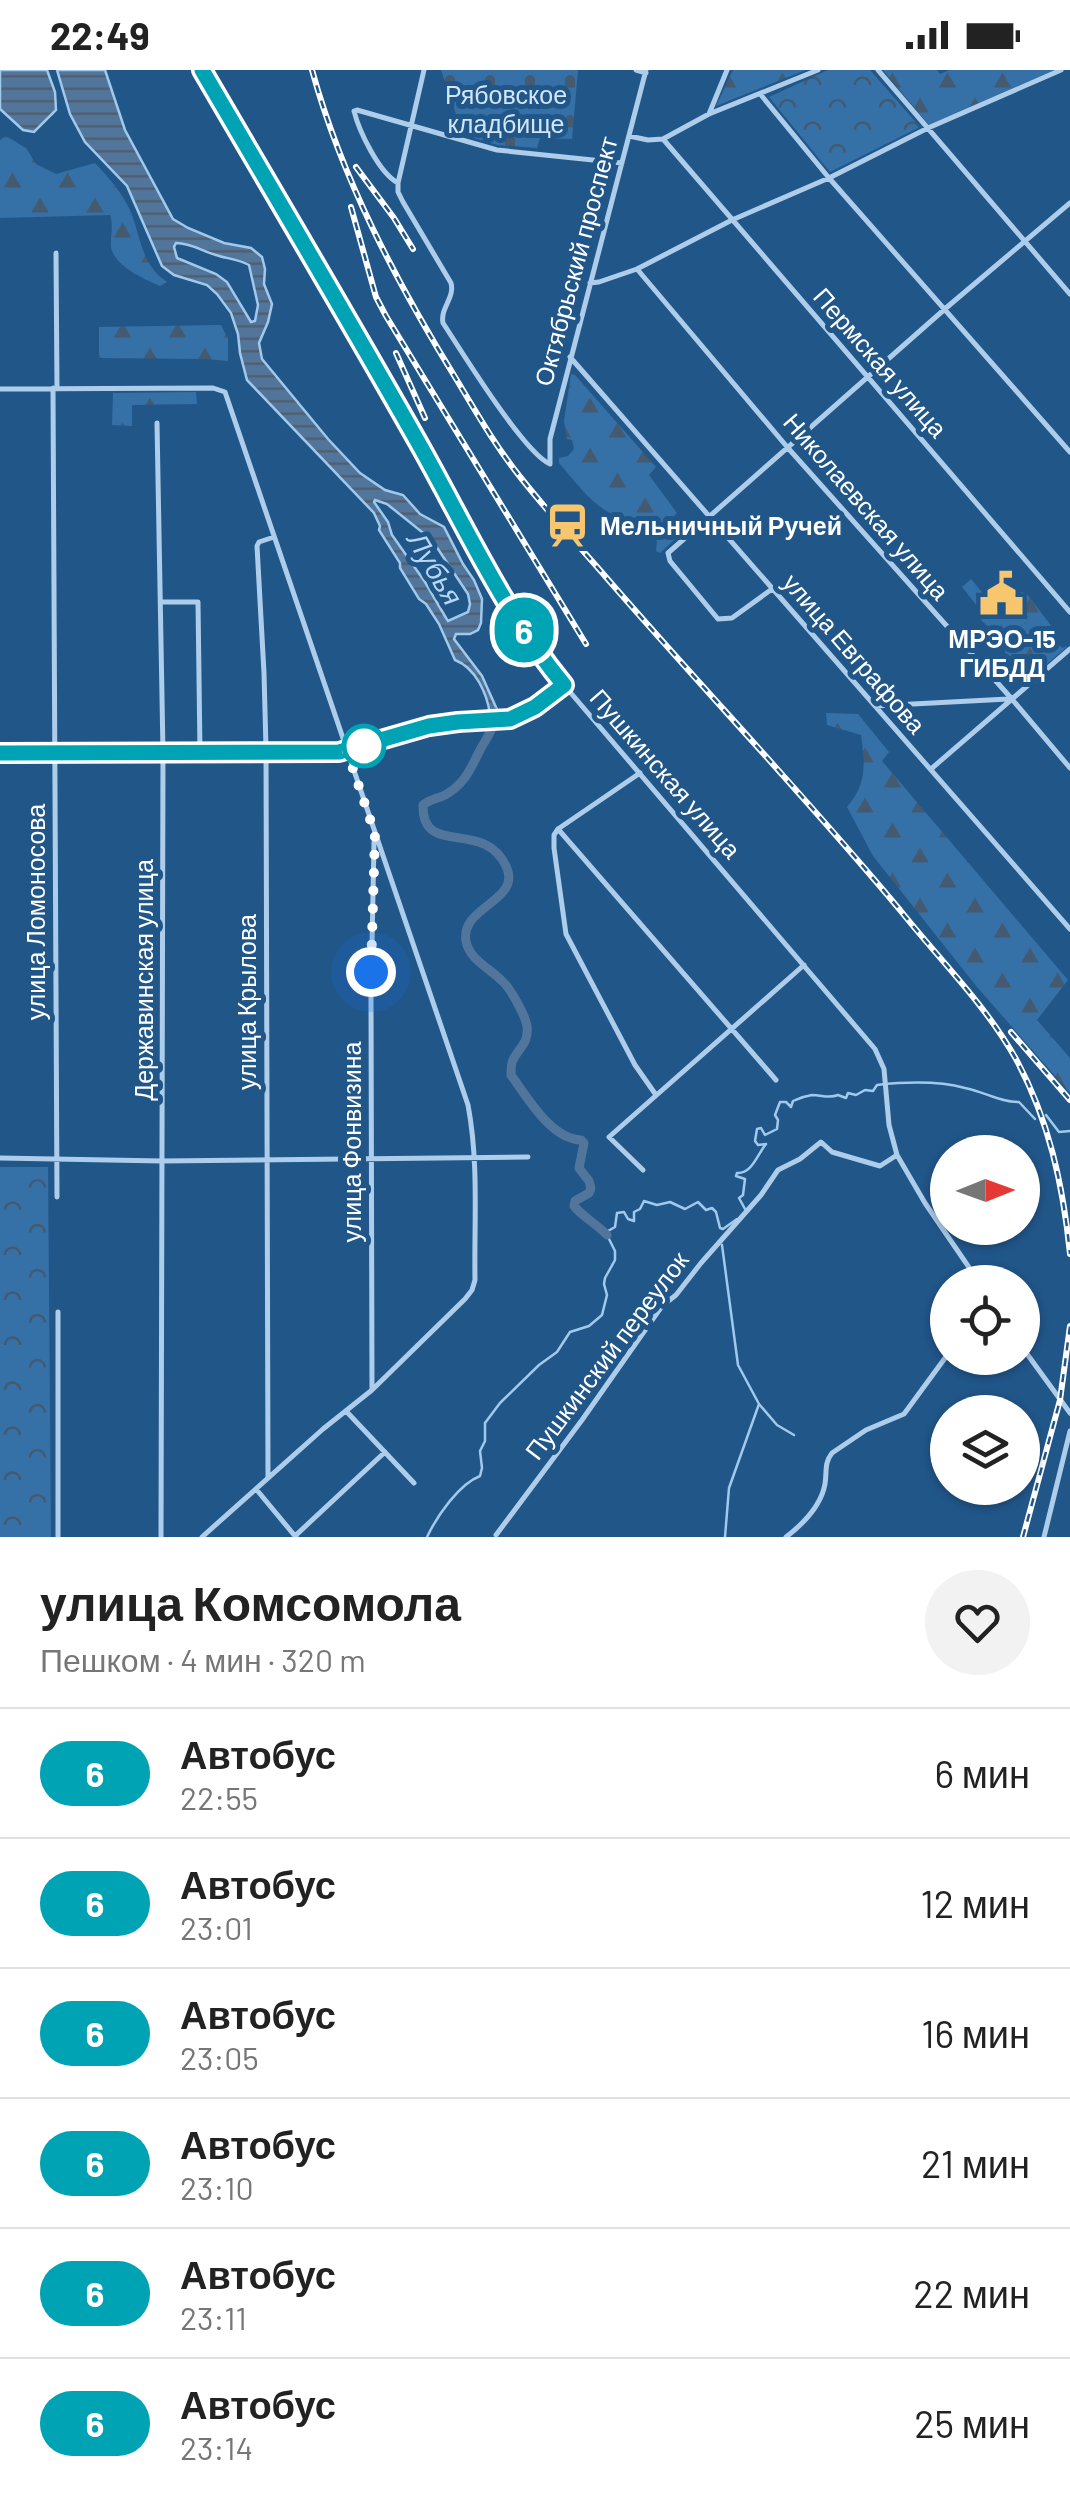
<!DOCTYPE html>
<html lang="ru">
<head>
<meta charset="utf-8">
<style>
  body { margin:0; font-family:Barlow,sans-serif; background:#f2f2f2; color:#222; height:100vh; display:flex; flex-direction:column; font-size:38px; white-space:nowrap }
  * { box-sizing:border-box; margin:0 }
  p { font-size:32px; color:#767676 }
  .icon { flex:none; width:55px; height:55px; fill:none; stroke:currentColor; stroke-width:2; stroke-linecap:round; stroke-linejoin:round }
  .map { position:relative; height:1467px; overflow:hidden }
  .panel { display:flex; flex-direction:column; background:#fff; flex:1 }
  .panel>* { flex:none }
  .badge { padding:0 20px; border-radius:32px; font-size:35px; line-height:65px }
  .needle { width:65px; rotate:89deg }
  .buttons { position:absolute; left:930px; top:1065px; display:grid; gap:20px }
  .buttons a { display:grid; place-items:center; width:110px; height:110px; border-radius:50%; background:#fff; box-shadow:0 2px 8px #0004; font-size:50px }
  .you { position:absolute; width:50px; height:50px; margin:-25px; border:8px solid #fff; border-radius:50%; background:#1a73e8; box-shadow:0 0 0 15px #1a73e833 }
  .map>.badge { position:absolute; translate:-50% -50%; box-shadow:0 0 0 5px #fff }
  .round { display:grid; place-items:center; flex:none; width:105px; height:105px; border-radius:52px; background:#f2f2f2 }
  .overview { display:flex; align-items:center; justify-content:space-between; height:170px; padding:0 40px }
  h1 { font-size:48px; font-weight:700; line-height:75px }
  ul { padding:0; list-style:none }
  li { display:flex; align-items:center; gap:30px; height:130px; padding:0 40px; border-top:2px solid #e0e0e0 }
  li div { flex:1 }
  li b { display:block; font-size:38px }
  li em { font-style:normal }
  li .badge { min-width:110px; font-weight:700; text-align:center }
  .status { display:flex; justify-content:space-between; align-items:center; height:70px; padding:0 50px; background:#fff; direction:ltr }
  .status svg { height:28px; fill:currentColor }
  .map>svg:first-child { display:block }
</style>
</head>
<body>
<div class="status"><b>22:49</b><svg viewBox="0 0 49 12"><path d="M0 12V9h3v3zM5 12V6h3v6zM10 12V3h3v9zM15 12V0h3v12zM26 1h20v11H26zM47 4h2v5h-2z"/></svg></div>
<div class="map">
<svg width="1070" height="1467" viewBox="0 0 1070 1467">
  <defs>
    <pattern id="forest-firs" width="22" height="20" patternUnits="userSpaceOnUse" patternTransform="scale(2.5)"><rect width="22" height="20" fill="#3570a6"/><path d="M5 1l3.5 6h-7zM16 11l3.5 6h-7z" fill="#435a70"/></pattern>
    <pattern id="cemetery-stones" width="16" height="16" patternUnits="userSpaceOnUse" patternTransform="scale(2.5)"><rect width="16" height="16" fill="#3570a6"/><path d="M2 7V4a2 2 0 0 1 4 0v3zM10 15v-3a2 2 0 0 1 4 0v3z" fill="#435a70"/></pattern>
    <pattern id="park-crowns" width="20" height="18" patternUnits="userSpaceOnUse" patternTransform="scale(2.5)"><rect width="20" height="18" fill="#3570a6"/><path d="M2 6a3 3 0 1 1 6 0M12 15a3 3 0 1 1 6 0" fill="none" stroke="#435a70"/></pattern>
    <pattern id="water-rules" width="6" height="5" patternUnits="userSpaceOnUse" patternTransform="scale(2.5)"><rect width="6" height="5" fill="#52769b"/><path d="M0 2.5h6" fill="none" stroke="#4f5f70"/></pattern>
  </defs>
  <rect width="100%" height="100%" fill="#215689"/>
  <!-- grass -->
  <path fill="#3570a6" d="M 971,509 L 997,540 L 1002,537 L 1011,547 L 1020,545 L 1029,547 L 1028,551 L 1009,565 L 1004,563 L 1001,554 L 1002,568 L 1010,577 L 1014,571 L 1018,571 L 1017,584 L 1032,597 L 1041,599 L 1021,617 L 1020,610 L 1023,603 L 1014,603 C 1008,584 996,563 981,550 L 985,546 L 962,517 Z"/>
  <!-- forest -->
  <path fill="url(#forest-firs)" d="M 733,0 L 806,0 L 716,36 Z
    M 883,0 L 937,0 L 940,4 L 950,0 L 1054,0 L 929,55 Z
    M 6,66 L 26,78 L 36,94 L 56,104 L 95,93 C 109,108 121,121 130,140 C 141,166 141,195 167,212 L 160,216 C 144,209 114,196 111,177 C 110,166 114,156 110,145 L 0,148 L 0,70 Z
    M 221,255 L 228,269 L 228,291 L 205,289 L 99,288 L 99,257 Z
    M 571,304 L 575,305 L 656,397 L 649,405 L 677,443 L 674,446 L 676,452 L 667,460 L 674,470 L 660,483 L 656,481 L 657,472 L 654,465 L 647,464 L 636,451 C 600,448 581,418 559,393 L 559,388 L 568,386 L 574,379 L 572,370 L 567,369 L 564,351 Z
    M 196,322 L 197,334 L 132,335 L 132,356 L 112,355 L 113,323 Z
    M 1021,522 L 1026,523 L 1056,562 L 1052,566 L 1062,578 L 1068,576 L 1041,599 L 1030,596 L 1017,584 L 1018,571 L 1014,571 L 1010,577 L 1005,577 L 995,559 L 994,550 L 998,550 L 1004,563 L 1008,565 L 1028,551 L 1029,547 L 1027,546 L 1011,547 L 1002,537 Z
    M 826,643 L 858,644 L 889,682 L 882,691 L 1068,910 L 1037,950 L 1070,988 L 1070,1023 L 977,917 L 873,786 L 847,737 C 867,714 865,694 861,665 L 827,655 Z"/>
  <!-- cemetery -->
  <path fill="url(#cemetery-stones)" d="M 441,0 L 578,0 L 572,69 L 540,68 L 537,78 L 498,75 L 463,65 Z"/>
  <!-- park -->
  <path fill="url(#park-crowns)" d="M 828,0 L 870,0 L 920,57 L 830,102 L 769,27 Z
    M 0,1097 L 48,1097 L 51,1467 L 0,1467 Z"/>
  <!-- water -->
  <path fill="url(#water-rules)" stroke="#a1c9ec" stroke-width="2.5" fill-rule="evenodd" d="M 0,0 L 47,0 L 55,22 L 56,40 L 34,62 L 23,60 L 0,39 Z
    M 57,0 L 105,0 L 125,60 L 173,149 L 188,158 L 224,173 L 251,178 L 262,187 L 265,199 L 264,214 L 272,234 L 268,252 L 259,273 L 262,289 L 328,369 L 360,403 L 385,420 L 403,425 L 420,444 L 444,457 L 463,494 L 474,510 L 482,529 L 481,553 L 478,560 L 470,564 L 456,564 L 454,569 L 482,606 L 499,644 L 490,644 C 487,624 476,598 455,590 L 439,554 L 426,534 L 419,529 L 400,498 L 400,493 L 379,460 L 380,456 L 374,443 L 247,310 L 240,283 L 238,264 L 231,243 L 217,224 L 207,215 L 174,205 L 162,196 L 127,116 L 85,72 L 70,44 ZM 176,173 C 191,173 202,181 216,185 C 228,189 238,189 249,195 L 258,235 L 255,251 L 251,252 L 227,212 L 216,204 L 177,188 L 174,177 ZM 375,430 L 387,434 L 432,470 L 468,524 L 470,534 L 468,542 L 448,551 L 446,548 L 425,512 L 392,465 L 388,452 L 374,432 Z"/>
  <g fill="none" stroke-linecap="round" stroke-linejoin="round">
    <!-- stream -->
    <path stroke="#a1c9ec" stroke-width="2.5" d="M 1046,1045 L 1059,1062 L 1070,1061
      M 745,1139 L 739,1128 L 743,1125 L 745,1109 L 736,1106 L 737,1103 C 752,1104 757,1085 766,1074 L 758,1075 L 755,1071 L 757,1059 L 761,1058 L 765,1065 L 777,1059 L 778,1050 L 775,1045 L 780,1032 L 786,1032 L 791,1037 L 793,1031 C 799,1028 805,1026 812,1025 C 822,1025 829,1029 838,1025 L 846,1028 L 848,1023 L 856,1025 L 865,1020 L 873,1021 L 877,1015 C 904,1012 939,1011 965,1018 C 985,1022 999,1032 1019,1032 L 1035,1049
      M 722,1175 L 738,1295 L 759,1334 L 729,1418 L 725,1467
      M 759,1334 L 777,1355 L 794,1365
      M 427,1467 C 437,1446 459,1414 480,1406 L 482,1398 L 480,1381 L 485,1371 L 485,1353 L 500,1333 L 539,1295 L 557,1282 L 570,1262 L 589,1256 L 602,1245 L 607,1225 L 604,1214 L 605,1208 L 615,1190 L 615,1181 L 607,1165 L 608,1161 L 615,1157 L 617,1143 L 624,1142 L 628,1149 L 634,1151 L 634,1142 L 640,1139 L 644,1131 L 657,1135 L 670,1132 L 685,1139 L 698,1132 L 706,1140 L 712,1138 L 716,1142 L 720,1158 L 723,1159 L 737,1149"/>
    <!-- river -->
    <path stroke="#52769b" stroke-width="9" d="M 494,642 C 495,659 488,665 480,680 C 471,698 465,714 445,725 C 437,729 430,729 423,735 C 422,788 483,748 506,796 C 523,831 460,836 466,871 C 469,889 489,898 501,910 C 510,917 525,945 527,956 C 529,974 519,977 513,990 C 511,993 511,1002 511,1005 C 527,1027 551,1069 581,1070 L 584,1073 L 579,1098 L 589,1111 L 591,1118 L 589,1123 L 575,1131 L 574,1136 C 584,1148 597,1154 607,1165"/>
    <!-- minor -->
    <path stroke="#adcdea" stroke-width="5" d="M 202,0 L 533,574 L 564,615 L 875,979 L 884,999 L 889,1055 L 897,1085 L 925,1133 L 979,1212
      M 636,0 L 646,3
      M 878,0 L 1070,224
      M 761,25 L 829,108 L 1070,382
      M 709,44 L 727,0
      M 629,66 L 648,70 L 663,69 L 709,44 L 818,0
      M 663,69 L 1070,542
      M 398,113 L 424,0
      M 56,183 L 57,318
      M 637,199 L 788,378 L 1011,628 L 1070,698
      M 590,213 L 599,212 L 637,199 L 732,150 L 829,108 L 928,58 L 1061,0
      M 570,287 L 1070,859
      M 53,318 L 57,1127
      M 0,319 L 213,318 L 225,322 L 468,1035 C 479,1093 474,1152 475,1210 L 472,1220 L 465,1229 L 372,1320 L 323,1359 L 202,1467
      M 157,353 L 163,682 L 161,1467
      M 550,394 C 524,383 462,282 443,253 C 440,238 455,228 451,213 L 403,132 L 398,122 L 398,113 C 379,103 359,61 354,41 L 357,40 L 497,80 L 622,93
      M 550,394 L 550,369 L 646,0
      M 772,519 L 732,548 L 718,549 L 670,491 L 668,483 L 946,238 L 1070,133
      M 161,532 L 198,532 L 200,682
      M 875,636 L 1008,629
      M 0,683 L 339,682 L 429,656 L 458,652 L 510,649 L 535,637 L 564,615
      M 931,699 L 1070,579
      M 558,759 L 776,1010
      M 558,759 L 554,765 L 554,778 L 566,864 L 635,995 L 656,1025
      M 558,759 L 640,703
      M 0,1088 L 162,1091 L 528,1087
      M 643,1100 L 609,1067 L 804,895
      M 1022,1277 L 1070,1343
      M 372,1320 L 371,926 L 374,772
      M 346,1341 L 414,1413
      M 268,1407 L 266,679 L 264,603 L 257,476 L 259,472 L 274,467
      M 256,1419 L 295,1466
      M 496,1465 L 582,1350 L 662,1236 L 676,1225 L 701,1193 L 761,1125 L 778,1100 L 800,1089 L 821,1072 L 832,1082 L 880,1096 L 897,1085
      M 58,1467 L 58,1242
      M 296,1467 L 295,1466 L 385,1382
      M 786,1467 C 803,1454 821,1436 825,1414 C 827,1402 824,1393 832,1383 L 866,1360 L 904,1344 L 948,1284
      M 1044,1467 L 1070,1361"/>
    <defs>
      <path id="rail" d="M 312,0 C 342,109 396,211 455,307 C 476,342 496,377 521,408 C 548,442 577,474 605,506 C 702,618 805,726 900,840 C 939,889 985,934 1016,989 C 1049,1050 1063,1115 1070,1184
        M 356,97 L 394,148 L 413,179
        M 351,137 L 376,227 L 386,246 L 586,574
        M 396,283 L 425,348
        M 1011,962 L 1070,1030
        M 1023,1467 L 1060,1330 L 1070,1256"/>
    </defs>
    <!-- rail casing -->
    <use href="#rail" stroke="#fff" stroke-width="6"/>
    <!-- rail -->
    <use href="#rail" stroke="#215689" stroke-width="2.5" stroke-dasharray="8" stroke-linecap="butt"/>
  </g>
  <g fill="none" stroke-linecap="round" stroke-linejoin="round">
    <defs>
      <path id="line" d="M 0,683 L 339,682 L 429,656 L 458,652 L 510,649 L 535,637 L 564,615 C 506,545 467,460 423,381 C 351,253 276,127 202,0"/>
    </defs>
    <!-- line casing -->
    <use href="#line" stroke="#fff" stroke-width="22"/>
    <!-- line -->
    <use href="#line" stroke="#00a3b4" stroke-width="15"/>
    <!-- walk -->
    <path stroke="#fff" stroke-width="10" stroke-dasharray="0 18" d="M 364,676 L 347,681 L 375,764 L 371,902"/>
  </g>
  <!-- icons -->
  <defs>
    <symbol id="station-bare" viewBox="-9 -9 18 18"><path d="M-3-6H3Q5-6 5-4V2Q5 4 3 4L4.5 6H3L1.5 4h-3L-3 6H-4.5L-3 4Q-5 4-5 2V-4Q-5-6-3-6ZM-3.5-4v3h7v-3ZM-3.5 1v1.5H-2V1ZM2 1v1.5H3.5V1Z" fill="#f7c66f" stroke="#215689" stroke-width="2.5" paint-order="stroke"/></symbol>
    <symbol id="civic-bare" viewBox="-9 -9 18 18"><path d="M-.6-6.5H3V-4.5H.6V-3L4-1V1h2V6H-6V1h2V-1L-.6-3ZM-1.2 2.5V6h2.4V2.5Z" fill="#f7c66f" stroke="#215689" stroke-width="2.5" paint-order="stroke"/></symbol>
  </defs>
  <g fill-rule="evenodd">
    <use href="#station-bare" x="536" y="424" width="63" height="63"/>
    <use href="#civic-bare" x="970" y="492" width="63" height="63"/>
  </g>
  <!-- markers -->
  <circle fill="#fff" stroke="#00a3b4" stroke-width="5" cx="364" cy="676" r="20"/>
  <g text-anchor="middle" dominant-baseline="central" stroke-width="10" stroke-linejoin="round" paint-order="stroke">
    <!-- park labels -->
    <g font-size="25" fill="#d2e6f8" stroke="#215689">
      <text x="506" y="24">Рябовское<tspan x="506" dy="29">кладбище</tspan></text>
    </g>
    <!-- street labels -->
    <g font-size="25" fill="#fff" stroke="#215689">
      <text transform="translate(575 191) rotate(-75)">Октябрьский проспект</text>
      <text transform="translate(881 292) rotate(49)">Пермская улица</text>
      <text transform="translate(867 436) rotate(49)">Николаевская улица</text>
      <text transform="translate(855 583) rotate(49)">улица Евграфова</text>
      <text transform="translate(666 703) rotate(49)">Пушкинская улица</text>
      <text transform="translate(35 842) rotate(-90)">улица Ломоносова</text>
      <text transform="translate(143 910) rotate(-90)">Державинская улица</text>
      <text transform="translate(246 932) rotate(-90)">улица Крылова</text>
      <text transform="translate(351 1072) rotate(-90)">улица Фонвизина</text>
      <text transform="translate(606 1285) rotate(-53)">Пушкинский переулок</text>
    </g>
    <!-- poi labels -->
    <g font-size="25" font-weight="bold" fill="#fff" stroke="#215689" text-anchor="start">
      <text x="600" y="455">Мельничный Ручей</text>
      <text x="1002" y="568" text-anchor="middle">МРЭО-15<tspan x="1002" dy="29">ГИБДД</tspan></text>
    </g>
    <!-- water labels -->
    <g font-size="28" font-style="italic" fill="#b9d7f2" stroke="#215689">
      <text transform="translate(436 498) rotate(59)">Лубья</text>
    </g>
  </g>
</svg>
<div class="buttons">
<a><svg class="needle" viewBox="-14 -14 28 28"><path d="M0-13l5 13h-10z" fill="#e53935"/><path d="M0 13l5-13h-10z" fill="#767676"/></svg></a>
<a><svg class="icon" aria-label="locate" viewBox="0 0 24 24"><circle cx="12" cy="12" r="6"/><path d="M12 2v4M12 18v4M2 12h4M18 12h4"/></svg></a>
<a><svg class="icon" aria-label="layers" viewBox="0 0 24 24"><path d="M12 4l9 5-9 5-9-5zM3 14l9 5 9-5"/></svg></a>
</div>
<div class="you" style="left:371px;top:902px"></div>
<b class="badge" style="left:524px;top:560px;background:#00a3b4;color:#fff">6</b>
</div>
<section class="panel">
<div class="overview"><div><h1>улица Комсомола</h1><p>Пешком · 4 мин · 320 m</p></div><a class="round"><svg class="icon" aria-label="heart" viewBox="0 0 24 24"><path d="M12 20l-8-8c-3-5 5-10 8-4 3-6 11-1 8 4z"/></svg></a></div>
<ul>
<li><span class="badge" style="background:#00a3b4;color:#fff">6</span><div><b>Автобус</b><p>22:55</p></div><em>6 мин</em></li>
<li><span class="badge" style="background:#00a3b4;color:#fff">6</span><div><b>Автобус</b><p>23:01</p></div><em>12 мин</em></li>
<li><span class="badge" style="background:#00a3b4;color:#fff">6</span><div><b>Автобус</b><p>23:05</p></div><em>16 мин</em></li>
<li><span class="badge" style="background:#00a3b4;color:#fff">6</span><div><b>Автобус</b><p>23:10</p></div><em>21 мин</em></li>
<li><span class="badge" style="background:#00a3b4;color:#fff">6</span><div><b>Автобус</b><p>23:11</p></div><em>22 мин</em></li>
<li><span class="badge" style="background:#00a3b4;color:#fff">6</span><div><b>Автобус</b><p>23:14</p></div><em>25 мин</em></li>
</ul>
</section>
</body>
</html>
